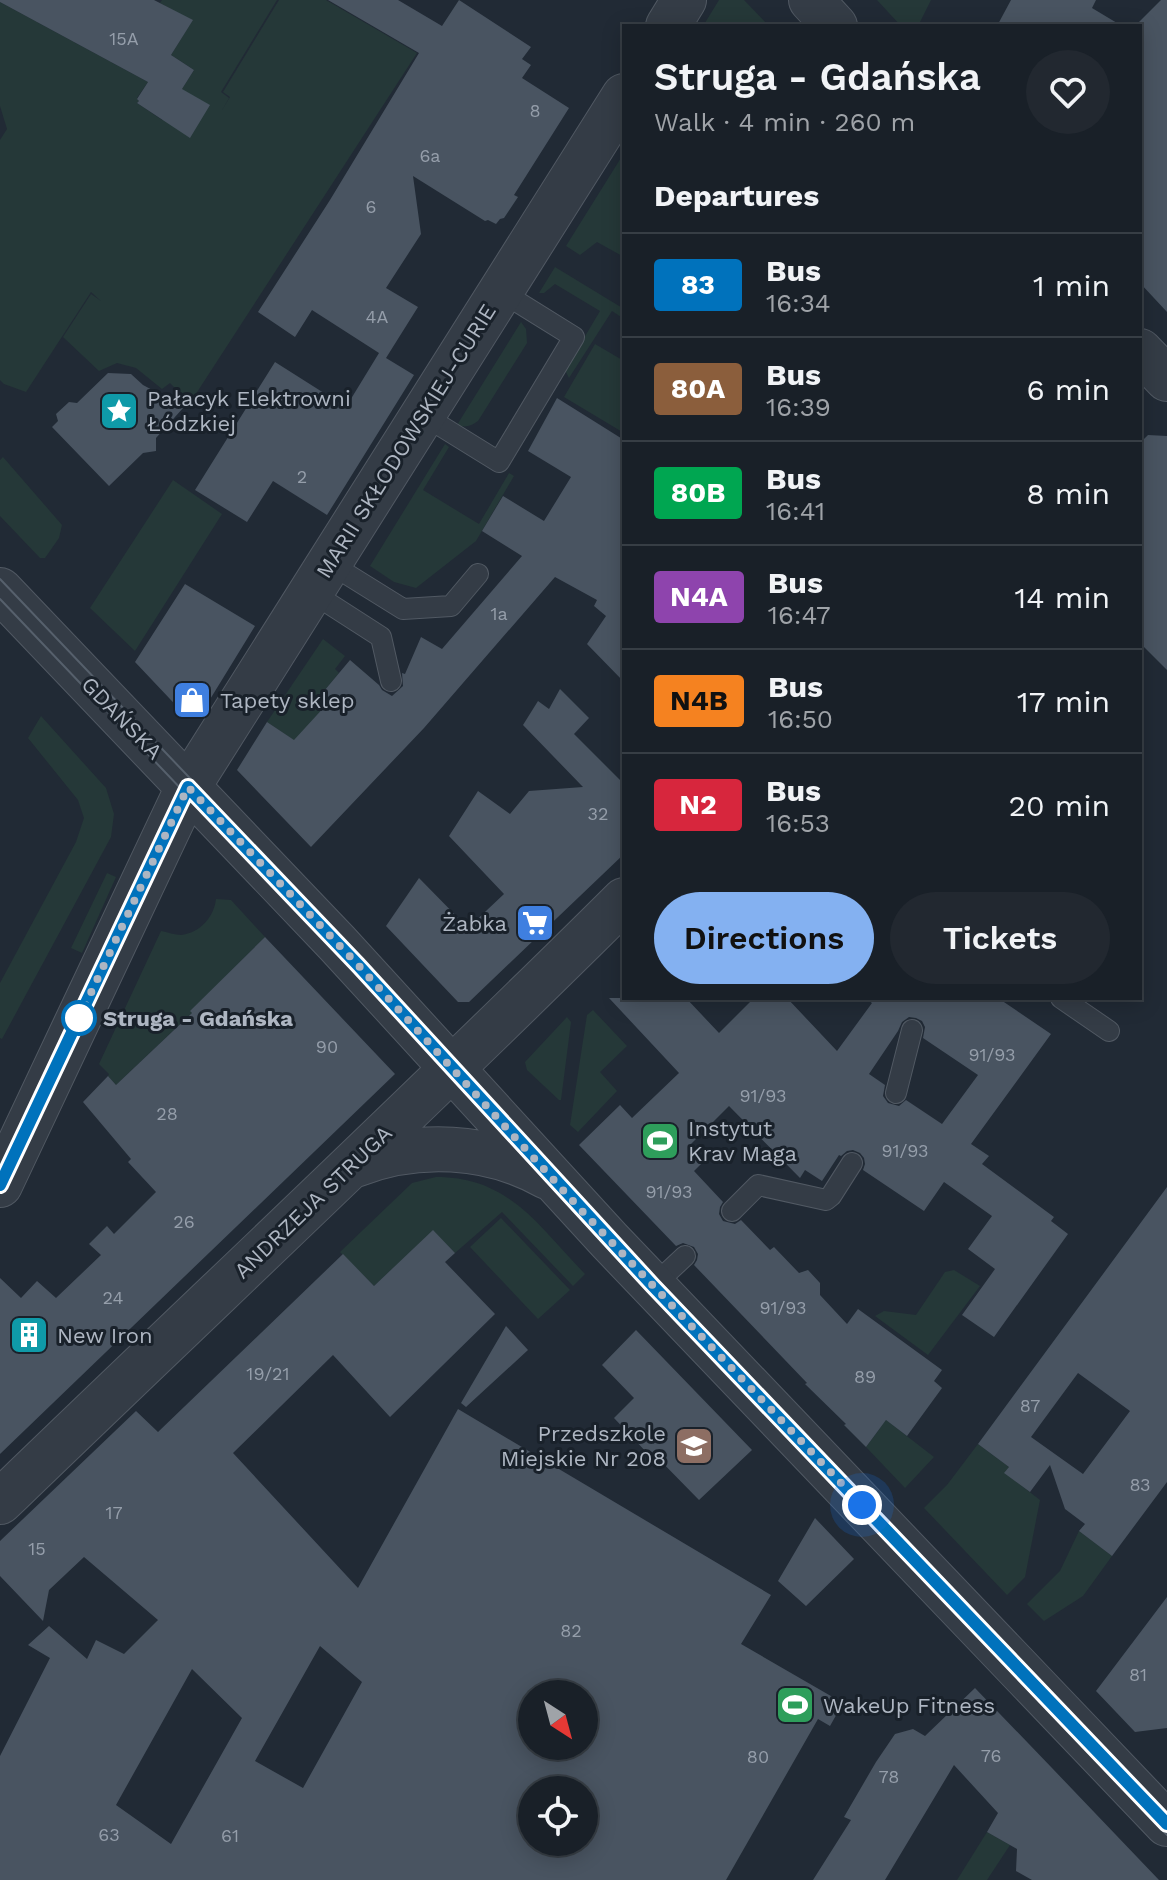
<!DOCTYPE html>
<html lang="en">
<head>
<meta charset="utf-8">
<style>
  body { margin:0; font-family:"Work Sans",sans-serif; background:#222830; color:#f1f3f6; height:100vh; display:flex; flex-direction:column; font-size:30px; white-space:nowrap }
  * { box-sizing:border-box; margin:0 }
  p { font-size:26px; color:#9fa3a8 }
  .icon { flex:none; width:44px; height:44px; fill:none; stroke:currentColor; stroke-width:2; stroke-linecap:round; stroke-linejoin:round }
  .map { position:relative; flex:1; overflow:hidden }
  .side { position:absolute; left:622px; top:24px; width:520px; height:976px; display:flex; flex-direction:column; background:#192028; border-radius:0px; box-shadow:0 4px 20px #0003,0 0 0 2px #373e45 }
  .side>* { flex:none }
  .badge { padding:0 16px; border-radius:6px; font-size:28px; line-height:52px }
  .needle { width:52px; rotate:144deg }
  .controls { position:absolute; left:518px; top:1680px; display:grid; gap:16px }
  .controls a { display:grid; place-items:center; width:80px; height:80px; border-radius:50%; background:#192028; box-shadow:0 4px 20px #0003,0 0 0 2px #373e45; font-size:40px }
  .you { position:absolute; width:40px; height:40px; margin:-20px; border:6px solid #fff; border-radius:50%; background:#1a73e8; box-shadow:0 0 0 12px #1a73e833 }
  .map>.badge { position:absolute; translate:-50% -50%; box-shadow:0 0 0 4px #fff }
  h2 { padding:0 32px; font-size:30px; line-height:72px }
  .round { display:grid; place-items:center; flex:none; width:84px; height:84px; border-radius:42px; background:#222830 }
  .overview { display:flex; align-items:center; justify-content:space-between; height:136px; padding:0 32px }
  h1 { font-size:38px; font-weight:600; line-height:60px }
  .cta { display:flex; gap:16px; margin-top:auto; padding:16px 32px }
  .cta a { flex:1; height:92px; border-radius:48px; background:#84b1f1; color:#111; font-size:32px; font-weight:600; line-height:92px; text-align:center }
  .cta a+a { background:#222830; color:#f1f3f6 }
  ul { padding:0; list-style:none }
  li { display:flex; align-items:center; gap:24px; height:104px; padding:0 32px; border-top:2px solid #373e45 }
  li div { flex:1 }
  li b { display:block; font-size:30px }
  li em { font-style:normal }
  li .badge { min-width:88px; font-weight:700; text-align:center }
  .map>svg:first-child { display:block }
</style>
</head>
<body>
<div class="map">
<svg width="1167" height="1880" viewBox="0 0 1167 1880">
  <rect width="100%" height="100%" fill="#212a35"/>
  <!-- green -->
  <path fill="#253838" d="M 162,0 L 277,0 L 221,92 L 229,98 L 221,112 L 230,97 L 223,92 L 279,0 L 326,0 L 417,53 L 190,403 L 170,383 L 162,389 L 136,368 L 117,363 L 99,371 L 63,337 L 91,294 L 101,301 L 91,292 L 26,392 L 4,384 L 0,380 L 0,140 L 7,129 L 0,106 L 0,2 L 148,82 L 137,98 L 139,101 L 137,103 L 162,120 L 194,70 L 171,55 L 192,21 L 160,3 Z
    M 719,0 L 744,0 L 769,26 L 703,26 Z
    M 877,0 L 931,0 L 918,26 L 901,26 Z
    M 624,153 L 624,257 L 597,242 L 580,255 L 566,246 Z
    M 555,267 L 624,309 L 624,319 L 612,311 L 569,378 L 565,370 L 600,311 L 555,284 L 544,293 L 539,293 Z
    M 521,322 L 526,329 L 527,343 L 478,421 C 471,426 466,428 457,425 Z
    M 595,344 L 624,361 L 624,433 L 564,397 Z
    M 445,444 L 449,447 L 423,490 L 479,524 L 509,473 L 514,476 L 476,541 L 416,588 L 394,582 L 370,566 Z
    M 3,457 L 62,525 L 59,538 L 45,558 L 40,558 L 0,516 L 0,460 Z
    M 173,480 L 222,514 L 135,651 L 90,608 Z
    M 323,639 L 345,656 L 335,669 L 339,673 L 319,697 L 327,704 L 295,741 L 267,722 Z
    M 41,716 L 106,788 L 114,814 L 111,837 L 2,1039 L 0,1038 L 0,983 L 76,842 L 84,818 L 78,800 L 28,738 Z
    M 107,873 L 116,877 L 82,953 L 71,948 Z
    M 216,899 L 231,900 L 265,937 L 191,1011 L 192,1013 L 116,1085 L 108,1076 L 109,1074 L 99,1064 L 161,931 C 167,932 175,935 181,935 C 200,933 214,917 216,899 Z
    M 593,1010 L 627,1046 L 600,1072 L 617,1091 L 578,1132 L 570,1125 L 587,1015 Z
    M 567,1017 L 571,1022 L 561,1100 L 559,1100 L 527,1070 L 525,1062 Z
    M 436,1177 C 510,1177 538,1226 585,1274 L 573,1286 L 502,1212 L 455,1253 L 433,1231 L 374,1286 L 340,1252 L 412,1183 Z
    M 501,1218 L 570,1290 L 538,1319 L 470,1247 Z
    M 954,1270 L 980,1286 L 928,1355 L 875,1316 L 884,1311 L 916,1315 L 945,1272 Z
    M 886,1420 L 934,1457 L 905,1488 L 866,1447 Z
    M 978,1444 L 1009,1467 L 1005,1473 L 1040,1500 L 1025,1577 L 1007,1595 L 924,1508 L 947,1485 Z
    M 1079,1531 L 1112,1556 L 1083,1596 L 1044,1621 L 1027,1604 L 1060,1571 Z
    M 987,1832 L 1010,1845 L 987,1880 L 957,1880 Z"/>
  <!-- building -->
  <path fill="#495461" fill-rule="evenodd" d="M 0,0 L 154,0 L 193,20 L 171,55 L 194,70 L 182,89 L 210,105 L 190,138 L 137,103 L 139,101 L 137,99 L 148,82 L 0,2 Z
    M 328,0 L 398,0 L 442,26 L 459,0 L 531,47 L 522,59 L 531,65 L 522,78 L 569,108 L 514,195 L 518,197 L 504,218 L 500,219 L 496,224 L 488,220 L 485,221 L 413,176 L 421,234 L 386,288 L 418,307 L 386,358 L 414,375 L 327,515 L 273,481 L 247,522 L 195,490 L 275,362 L 346,407 L 379,353 L 312,310 L 295,337 L 258,312 L 330,200 L 419,53 Z
    M 1011,0 L 1096,0 L 1092,8 L 1122,26 L 997,26 Z
    M 1161,0 L 1167,0 L 1167,312 L 1140,283 L 1140,26 L 1135,26 Z
    M 108,373 L 131,374 L 143,385 L 184,407 L 156,438 L 156,451 L 143,453 L 109,486 L 52,427 L 58,421 L 56,414 L 69,402 L 77,403 Z
    M 557,398 L 624,440 L 624,682 L 587,644 L 606,616 L 594,606 L 597,600 L 555,577 L 424,728 L 311,847 L 237,770 L 267,722 L 294,740 L 327,704 L 319,697 L 350,660 L 379,685 L 382,690 L 392,696 L 403,686 L 402,673 L 405,674 L 421,637 L 442,649 L 522,556 L 482,531 L 503,496 L 544,521 L 571,477 L 528,451 Z
    M 1148,435 L 1167,436 L 1167,670 L 1140,643 L 1140,443 Z
    M 185,584 L 255,626 L 201,714 L 187,717 L 135,662 Z
    M 560,689 L 589,718 L 574,734 L 624,784 L 624,854 L 469,1002 L 458,1002 L 386,926 L 419,878 L 468,928 L 504,894 L 449,836 L 478,791 L 510,814 L 529,791 L 583,787 L 523,725 L 538,701 L 549,709 Z
    M 265,937 L 395,1074 L 0,1454 L 0,1278 L 21,1298 L 37,1281 L 56,1298 L 101,1255 L 89,1244 L 107,1226 L 114,1234 L 156,1192 L 128,1162 L 131,1159 L 83,1102 L 108,1076 L 116,1085 L 192,1013 L 190,1011 Z
    M 609,998 L 686,998 L 719,1033 L 754,998 L 787,998 L 837,1051 L 872,1003 L 865,998 L 998,998 L 1051,1034 L 971,1144 L 989,1156 L 982,1164 L 1054,1217 L 1051,1221 L 1068,1234 L 994,1337 L 962,1315 L 995,1269 L 968,1249 L 992,1216 L 944,1182 L 924,1211 L 863,1170 L 865,1164 L 864,1158 L 860,1153 L 853,1150 L 847,1151 L 841,1156 L 839,1155 L 822,1181 L 805,1170 L 800,1178 L 729,1106 L 688,1147 L 703,1162 L 694,1171 L 723,1202 L 720,1207 L 719,1214 L 723,1221 L 735,1224 L 741,1220 L 770,1250 L 774,1247 L 799,1273 L 808,1270 L 820,1283 L 820,1295 L 847,1324 L 858,1309 L 942,1370 L 934,1381 L 942,1388 L 907,1436 L 886,1420 L 866,1447 L 844,1425 L 846,1424 L 805,1384 L 807,1383 L 694,1265 L 697,1260 L 698,1254 L 694,1247 L 683,1243 L 676,1246 L 579,1145 L 620,1105 L 632,1118 L 679,1073 ZM 909,1017 L 916,1018 L 922,1021 L 925,1027 L 923,1038 L 978,1075 L 942,1124 L 906,1100 L 899,1106 L 888,1103 L 883,1096 L 885,1085 L 869,1074 L 898,1031 L 902,1022 Z
    M 1167,1187 L 1167,1482 L 1112,1556 L 1079,1531 L 1085,1524 L 1065,1509 L 1050,1465 L 1030,1492 L 1004,1473 L 1009,1467 L 978,1444 ZM 1078,1373 L 1130,1411 L 1083,1474 L 1031,1437 Z
    M 433,1230 L 455,1253 L 445,1262 L 495,1314 L 390,1417 L 333,1355 L 233,1453 L 358,1588 L 458,1409 L 771,1595 L 741,1644 L 843,1703 L 830,1726 L 818,1719 L 726,1880 L 0,1880 L 0,1756 L 50,1658 L 28,1645 L 49,1626 L 87,1659 L 96,1640 L 124,1654 L 158,1620 L 84,1557 L 49,1590 L 43,1621 L 0,1576 L 0,1541 L 136,1411 L 158,1432 L 343,1254 L 374,1286 ZM 320,1646 L 362,1682 L 303,1788 L 255,1761 ZM 192,1669 L 242,1718 L 171,1844 L 116,1805 ZM 532,1694 L 584,1694 L 584,1746 L 532,1746 ZM 532,1790 L 584,1790 L 584,1842 L 532,1842 Z
    M 506,1326 L 528,1350 L 466,1407 L 461,1403 Z
    M 636,1330 L 752,1450 L 699,1500 L 652,1452 L 649,1455 L 614,1418 L 634,1398 L 602,1365 Z
    M 815,1518 L 854,1559 L 806,1606 L 778,1581 Z
    M 1167,1597 L 1167,1728 L 1135,1732 L 1096,1691 Z
    M 975,1688 L 1052,1768 L 1159,1880 L 1032,1880 L 1016,1871 L 1017,1849 L 987,1832 L 998,1813 L 954,1765 L 885,1880 L 813,1880 L 851,1820 L 844,1817 L 876,1762 L 895,1734 L 913,1729 L 925,1736 Z"/>
  <g fill="none" stroke-linecap="round" stroke-linejoin="round">
    <defs>
      <path id="service" d="M 423,415 L 499,462 L 574,337 L 500,291
        M 329,563 L 403,609 L 451,606 L 478,574
        M 311,592 L 381,637 L 391,681
        M 1061,998 L 1109,1031
        M 896,1093 L 912,1030
        M 732,1211 L 758,1185 L 826,1200 L 831,1196 L 852,1163
        M 653,1286 L 685,1256"/>
      <path id="tertiary" d="M 811,0 L 835,26
        M 668,26 L 684,0
        M 1140,351 L 1167,379
        M 0,590 L 337,943 L 609,1240 L 1167,1824
        M 355,1165 C 416,1141 489,1144 547,1177
        M 0,1185 L 188,787 L 624,96
        M 0,1502 C 208,1301 419,1104 624,900"/>
    </defs>
    <!-- service casing -->
    <use href="#service" stroke="#515963" stroke-width="22"/>
    <!-- tertiary casing -->
    <use href="#tertiary" stroke="#515963" stroke-width="46"/>
    <!-- service -->
    <use href="#service" stroke="#343c46" stroke-width="20"/>
    <!-- tertiary -->
    <use href="#tertiary" stroke="#343c46" stroke-width="44"/>
    <!-- tram -->
    <path stroke="#56606c" stroke-width="2" d="M 0,579 L 350,946 L 578,1196 L 1167,1814
      M 0,599 L 328,943 L 609,1250 L 1167,1835"/>
  </g>
  <g fill="none" stroke-linecap="round" stroke-linejoin="round">
    <defs>
      <path id="line" d="M 0,1185 L 188,787 L 358,965 L 653,1286 L 1167,1824"/>
    </defs>
    <!-- line casing -->
    <use href="#line" stroke="#fff" stroke-width="18"/>
    <!-- line -->
    <use href="#line" stroke="#0072bc" stroke-width="12"/>
    <!-- walk -->
    <path stroke="#aeb6c2" stroke-width="8" stroke-dasharray="0 14.4" d="M 79,1018 L 188,787 L 358,965 L 582,1211 L 862,1505"/>
  </g>
  <!-- icons -->
  <defs>
    <symbol id="sight-square" viewBox="-11 -11 22 22"><rect x="-9" y="-9" width="18" height="18" rx="4" fill="#0f9aa8" stroke="#19212a"/><path d="M0-6L1.8-2.2L6-1.7L2.9 1.2L3.7 5.4L0 3.3L-3.7 5.4L-2.9 1.2L-6-1.7L-1.8-2.2Z" fill="#fff"/></symbol>
    <symbol id="shop-square" viewBox="-11 -11 22 22"><rect x="-9" y="-9" width="18" height="18" rx="4" fill="#3f7fe0" stroke="#19212a"/><path d="M-5-2.5h2.3a2.7 3.5 0 0 1 5.4 0H5L5.5 6h-11ZM-1.5-2.5h3a1.5 2.3 0 0 0-3 0Z" fill="#fff"/></symbol>
    <symbol id="supermarket-square" viewBox="-11 -11 22 22"><rect x="-9" y="-9" width="18" height="18" rx="4" fill="#3f7fe0" stroke="#19212a"/><path d="M-6-5.5h2.5l.6 2H6L4.5 2H-2.5L-4.4-4H-6ZM-1.5 3.2a1.3 1.3 0 1 0 .1 0ZM3 3.2a1.3 1.3 0 1 0 .1 0Z" fill="#fff"/></symbol>
    <symbol id="stadium-square" viewBox="-11 -11 22 22"><rect x="-9" y="-9" width="18" height="18" rx="4" fill="#2e9e5b" stroke="#19212a"/><path d="M0-5a6.5 5 0 1 0 0 10a6.5 5 0 1 0 0-10ZM-3.5-1.8h7v3.6h-7Z" fill="#fff"/></symbol>
    <symbol id="building-square" viewBox="-11 -11 22 22"><rect x="-9" y="-9" width="18" height="18" rx="4" fill="#0f9aa8" stroke="#19212a"/><path d="M-4-6H4V6H1V3H-1V6H-4ZM-2.5-4.3h1.7v1.8h-1.7ZM.8-4.3h1.7v1.8H.8ZM-2.5-1h1.7V.8h-1.7ZM.8-1h1.7V.8H.8Z" fill="#fff"/></symbol>
    <symbol id="school-square" viewBox="-11 -11 22 22"><rect x="-9" y="-9" width="18" height="18" rx="4" fill="#8d6e63" stroke="#19212a"/><path d="M0-5L7-2L0 1L-7-2ZM-4 1L0 2.5L4 1V4Q0 6-4 4Z" fill="#fff"/></symbol>
  </defs>
  <g fill-rule="evenodd">
    <use href="#sight-square" x="97" y="389" width="44" height="44"/>
    <use href="#shop-square" x="170" y="678" width="44" height="44"/>
    <use href="#supermarket-square" x="513" y="901" width="44" height="44"/>
    <use href="#stadium-square" x="638" y="1119" width="44" height="44"/>
    <use href="#building-square" x="7" y="1313" width="44" height="44"/>
    <use href="#school-square" x="672" y="1424" width="44" height="44"/>
    <use href="#stadium-square" x="773" y="1683" width="44" height="44"/>
  </g>
  <!-- markers -->
  <circle fill="#fff" stroke="#0072bc" stroke-width="4" cx="79" cy="1018" r="16"/>
  <g text-anchor="middle" dominant-baseline="central" stroke-width="6" stroke-linejoin="round" paint-order="stroke">
    <!-- number labels -->
    <g font-size="18" fill="#959eaa">
      <text x="124" y="38">15A</text>
      <text x="535" y="110">8</text>
      <text x="430" y="155">6a</text>
      <text x="371" y="206">6</text>
      <text x="377" y="316">4A</text>
      <text x="302" y="476">2</text>
      <text x="499" y="613">1a</text>
      <text x="598" y="813">32</text>
      <text x="327" y="1046">90</text>
      <text x="992" y="1054">91/93</text>
      <text x="763" y="1095">91/93</text>
      <text x="167" y="1113">28</text>
      <text x="905" y="1150">91/93</text>
      <text x="669" y="1191">91/93</text>
      <text x="184" y="1221">26</text>
      <text x="113" y="1297">24</text>
      <text x="783" y="1307">91/93</text>
      <text x="268" y="1373">19/21</text>
      <text x="865" y="1376">89</text>
      <text x="1030" y="1405">87</text>
      <text x="1140" y="1484">83</text>
      <text x="114" y="1512">17</text>
      <text x="37" y="1548">15</text>
      <text x="571" y="1630">82</text>
      <text x="1138" y="1674">81</text>
      <text x="991" y="1755">76</text>
      <text x="758" y="1756">80</text>
      <text x="889" y="1776">78</text>
      <text x="109" y="1834">63</text>
      <text x="230" y="1835">61</text>
    </g>
    <!-- poi labels -->
    <g font-size="22" fill="#aeb6c2" stroke="#19212a" text-anchor="start">
      <text x="147" y="398">Pałacyk Elektrowni<tspan x="147" dy="25">Łódzkiej</tspan></text>
      <text x="220" y="700">Tapety sklep</text>
      <text x="507" y="923" text-anchor="end">Żabka</text>
      <text x="688" y="1128">Instytut<tspan x="688" dy="25">Krav Maga</tspan></text>
      <text x="57" y="1335">New Iron</text>
      <text x="666" y="1433" text-anchor="end">Przedszkole<tspan x="666" dy="25">Miejskie Nr 208</tspan></text>
      <text x="823" y="1705">WakeUp Fitness</text>
    </g>
    <!-- street labels -->
    <g font-size="22" fill="#aeb6c2" stroke="#19212a">
      <text transform="translate(406 441) rotate(-58)">MARII SKŁODOWSKIEJ-CURIE</text>
      <text transform="translate(122 718) rotate(46)">GDAŃSKA</text>
      <text transform="translate(313 1202) rotate(-44)">ANDRZEJA STRUGA</text>
    </g>
    <!-- stop labels -->
    <g font-size="22" font-weight="bold" fill="#aeb6c2" stroke="#19212a" text-anchor="start">
      <text x="103" y="1018">Struga - Gdańska</text>
    </g>
  </g>
</svg>
<div class="controls">
<a><svg class="needle" viewBox="-14 -14 28 28"><path d="M0-13l5 13h-10z" fill="#e53935"/><path d="M0 13l5-13h-10z" fill="#9fa3a8"/></svg></a>
<a><svg class="icon" aria-label="locate" viewBox="0 0 24 24"><circle cx="12" cy="12" r="6"/><path d="M12 2v4M12 18v4M2 12h4M18 12h4"/></svg></a>
</div>
<div class="you" style="left:862px;top:1505px"></div>
<section class="side">
<div class="overview"><div><h1>Struga - Gdańska</h1><p>Walk · 4 min · 260 m</p></div><a class="round"><svg class="icon" aria-label="heart" viewBox="0 0 24 24"><path d="M12 20l-8-8c-3-5 5-10 8-4 3-6 11-1 8 4z"/></svg></a></div>
<h2>Departures</h2>
<ul>
<li><span class="badge" style="background:#0072bc;color:#fff">83</span><div><b>Bus</b><p>16:34</p></div><em>1 min</em></li>
<li><span class="badge" style="background:#8b5e3c;color:#fff">80A</span><div><b>Bus</b><p>16:39</p></div><em>6 min</em></li>
<li><span class="badge" style="background:#00a651;color:#fff">80B</span><div><b>Bus</b><p>16:41</p></div><em>8 min</em></li>
<li><span class="badge" style="background:#8e44ad;color:#fff">N4A</span><div><b>Bus</b><p>16:47</p></div><em>14 min</em></li>
<li><span class="badge" style="background:#f58220;color:#111">N4B</span><div><b>Bus</b><p>16:50</p></div><em>17 min</em></li>
<li><span class="badge" style="background:#d7263d;color:#fff">N2</span><div><b>Bus</b><p>16:53</p></div><em>20 min</em></li>
</ul>
<div class="cta"><a>Directions</a><a>Tickets</a></div>
</section>
</div>
</body>
</html>
